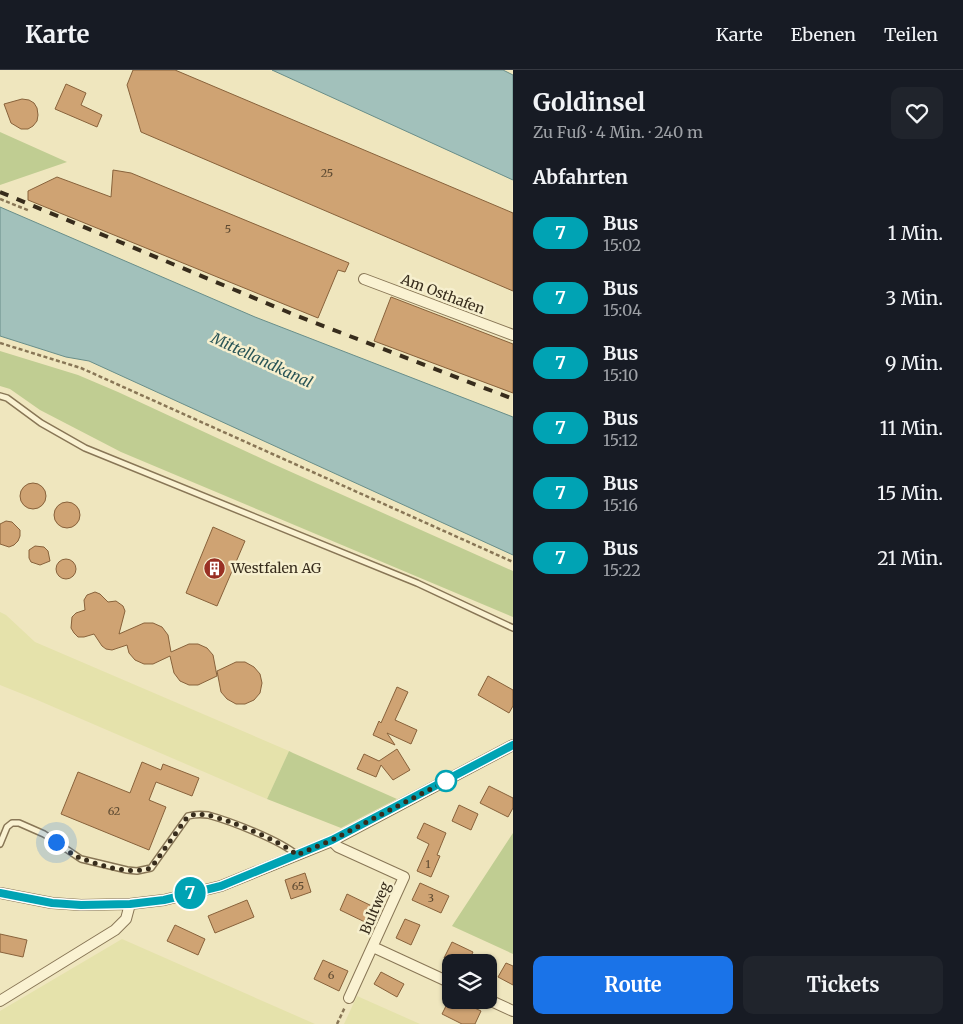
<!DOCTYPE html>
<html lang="de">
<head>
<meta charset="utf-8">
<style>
  body { margin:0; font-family:Merriweather,serif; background:#20242c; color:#f1f3f6; height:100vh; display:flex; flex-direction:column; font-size:19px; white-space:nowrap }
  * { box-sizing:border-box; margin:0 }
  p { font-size:16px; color:#9ea1a6 }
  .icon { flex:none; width:28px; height:28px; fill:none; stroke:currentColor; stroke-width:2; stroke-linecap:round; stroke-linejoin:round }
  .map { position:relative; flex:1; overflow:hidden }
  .side { display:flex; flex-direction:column; background:#171b24; width:450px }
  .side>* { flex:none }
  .badge { padding:0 10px; border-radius:16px; font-size:18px; line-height:32px }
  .fabs { position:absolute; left:442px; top:884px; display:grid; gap:10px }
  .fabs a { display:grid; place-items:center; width:55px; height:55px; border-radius:10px; background:#171b24; box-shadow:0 1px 4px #0004; font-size:25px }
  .you { position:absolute; width:25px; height:25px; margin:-12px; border:4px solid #fff; border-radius:50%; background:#1a73e8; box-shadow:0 0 0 8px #1a73e833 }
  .map>.badge { position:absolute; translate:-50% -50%; box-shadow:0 0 0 2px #fff }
  h2 { padding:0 20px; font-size:19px; line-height:45px }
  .round { display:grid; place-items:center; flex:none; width:52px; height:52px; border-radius:10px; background:#20242c }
  .overview { display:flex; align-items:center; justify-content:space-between; height:85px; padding:0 20px }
  h1 { font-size:24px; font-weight:700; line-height:38px }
  .primary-button { display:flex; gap:10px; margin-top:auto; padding:10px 20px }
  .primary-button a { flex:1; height:58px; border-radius:10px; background:#1a73e8; color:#fff; font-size:20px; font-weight:700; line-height:58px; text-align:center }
  .primary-button a+a { background:#20242c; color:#f1f3f6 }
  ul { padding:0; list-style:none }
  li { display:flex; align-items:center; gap:15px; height:65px; padding:0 20px }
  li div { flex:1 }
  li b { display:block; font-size:19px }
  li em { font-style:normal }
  li .badge { min-width:55px; font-weight:700; text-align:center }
  header { display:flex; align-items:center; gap:30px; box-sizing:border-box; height:70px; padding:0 25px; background:#171b24; border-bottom:1px solid #363941 }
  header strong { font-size:24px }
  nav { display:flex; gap:28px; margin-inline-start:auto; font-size:18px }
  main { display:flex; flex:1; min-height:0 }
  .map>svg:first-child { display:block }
</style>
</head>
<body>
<header>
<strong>Karte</strong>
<nav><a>Karte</a><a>Ebenen</a><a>Teilen</a></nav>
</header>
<main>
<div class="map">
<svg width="513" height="954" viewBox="0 0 513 954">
  <rect width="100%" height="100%" fill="#efe6be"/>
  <!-- farmland -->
  <path fill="#e5e2ab" d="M 0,542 L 6,545 L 35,572 L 289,681 L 267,729 L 35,629 L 0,615 Z
    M 122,869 L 315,954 L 0,954 L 0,941 Z
    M 357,926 L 420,954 L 344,954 Z"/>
  <!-- green -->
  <path fill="#c0cd92" d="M 0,62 L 67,92 L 0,115 Z
    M 0,281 L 78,305 L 118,322 L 271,393 L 513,501 L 513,547 L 121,382 L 40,340 L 10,319 L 0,316 Z
    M 289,681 L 293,683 L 397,729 L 341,758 L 267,729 Z
    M 513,763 L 513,884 L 452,856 Z"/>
  <!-- water -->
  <path fill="#a2c1bb" stroke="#698e89" d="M 272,0 L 503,0 L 513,5 L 513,110 Z
    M 0,137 L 255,247 L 513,347 L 513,485 L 89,291 L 66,287 L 0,266 Z"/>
  <!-- building -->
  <path fill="#cfa373" stroke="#88623b" d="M 133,0 L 175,0 L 513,143 L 513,221 L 141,62 L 127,15 Z
    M 66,14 L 86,23 L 81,35 L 102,45 L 97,57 L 55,39 Z
    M 22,29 L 29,30 L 34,33 L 37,38 L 38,45 L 37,51 L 33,56 L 28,59 L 21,59 L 11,53 L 4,34 Z
    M 113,100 L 131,103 L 349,193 L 345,202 L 338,200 L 318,248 L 28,130 L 28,121 L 57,107 L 111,127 Z
    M 391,227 L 513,274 L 513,323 L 374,271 Z
    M20 426a13 13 0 1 1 26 0a13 13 0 1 1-26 0Z
    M54 445a13 13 0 1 1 26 0a13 13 0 1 1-26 0Z
    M 6,451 L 12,452 L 20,460 L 20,466 L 18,471 L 14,475 L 9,477 L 0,474 L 0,454 Z
    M 213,457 L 245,471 L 217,536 L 186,523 Z
    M 35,476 L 44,477 L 48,481 L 50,491 L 40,495 L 31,492 L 29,488 L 29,480 Z
    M56 499a10 10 0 1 1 20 0a10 10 0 1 1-20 0Z
    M 95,522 L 100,524 L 108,532 L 116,531 L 123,536 L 125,541 L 119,564 L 144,553 L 153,553 L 162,557 L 168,565 L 171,582 L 189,574 L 198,574 L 207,578 L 213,585 L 217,606 L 198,615 L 189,615 L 180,611 L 174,603 L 170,586 L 153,594 L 144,594 L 135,590 L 129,583 L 127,575 L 112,580 L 106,579 L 102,576 L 94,564 L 84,567 L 78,567 L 74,563 L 71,558 L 72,547 L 76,543 L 85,540 L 84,530 L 87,525 Z
    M 236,592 L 245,592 L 254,597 L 260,604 L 262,613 L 260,623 L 254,630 L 245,634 L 236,634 L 227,629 L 221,622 L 217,601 Z
    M 488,606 L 513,620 L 513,636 L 509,643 L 478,625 Z
    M 397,617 L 408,622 L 395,650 L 417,660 L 411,674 L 387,663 L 395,675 L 373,665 L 379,651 L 381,653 Z
    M 397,679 L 410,700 L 393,710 L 381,695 L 376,707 L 357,699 L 364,684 L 379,691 Z
    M 142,692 L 161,700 L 163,694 L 199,708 L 192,726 L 156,712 L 149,730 L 166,737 L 149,780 L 61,744 L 78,702 L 130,723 Z
    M 489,716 L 513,728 L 513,738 L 508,747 L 480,733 Z
    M 459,735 L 478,744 L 471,760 L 452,751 Z
    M 424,753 L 446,763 L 437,785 L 440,786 L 431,807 L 417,801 L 429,774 L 417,768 Z
    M 305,803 L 311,822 L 291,829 L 285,810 Z
    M 420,813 L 449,826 L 441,843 L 412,830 Z
    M 347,824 L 374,837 L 367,853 L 340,840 Z
    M 247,830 L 254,847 L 215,863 L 208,846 Z
    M 405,849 L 420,855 L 411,875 L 396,868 Z
    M 175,855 L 205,869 L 198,885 L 167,871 Z
    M 0,864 L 27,870 L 23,887 L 0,882 Z
    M 452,872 L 473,882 L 468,892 L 454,892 L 444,888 Z
    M 323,890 L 348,901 L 339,921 L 314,909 Z
    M 506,893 L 513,896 L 513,915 L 498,907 Z
    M 381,902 L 404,914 L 397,927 L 374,914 Z
    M 451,926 L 451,930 L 458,930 L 481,941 L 475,954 L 462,954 L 442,944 Z"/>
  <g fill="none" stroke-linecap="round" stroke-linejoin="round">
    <defs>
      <path id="service" d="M 0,326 L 7,328 L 41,353 L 85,378 L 417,513 L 513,558
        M 0,774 L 7,757 L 12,753 L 19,753 L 44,764 L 81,789 L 127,800 L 137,801 L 151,798 L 188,746 C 195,744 201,744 208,745 C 230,751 280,770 297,785"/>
      <path id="minor" d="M 364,209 L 513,265
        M 332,771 L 338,777 L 404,807 L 349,928
        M 0,823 L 52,833 L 81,835 L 130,834 L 164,830 L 221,816 L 332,771 L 513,675
        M 373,877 L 451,913
        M 489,930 L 513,941
        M 0,931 L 115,860 L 126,849 L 130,834"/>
    </defs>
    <!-- service casing -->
    <use href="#service" stroke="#887656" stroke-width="8"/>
    <!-- minor casing -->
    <use href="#minor" stroke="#887656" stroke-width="12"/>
    <!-- path -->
    <path stroke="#887656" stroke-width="2.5" stroke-dasharray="4 2.5" stroke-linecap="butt" d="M 0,129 L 30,141
      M 0,273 L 81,298 L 513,492
      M 337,954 L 345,937"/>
    <!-- service -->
    <use href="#service" stroke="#faf2d2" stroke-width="5"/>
    <!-- minor -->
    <use href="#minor" stroke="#faf2d2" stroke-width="10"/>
    <!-- rail -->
    <path stroke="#372c1c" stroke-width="4" stroke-dasharray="9 9" stroke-linecap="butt" d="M 0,122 L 295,245 L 513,329"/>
  </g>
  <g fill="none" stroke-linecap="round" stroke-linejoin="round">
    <defs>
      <path id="line" d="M 0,823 L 52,833 L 81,835 L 130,834 L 164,830 L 221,816 L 332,770 L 513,675"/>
    </defs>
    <!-- line casing -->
    <use href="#line" stroke="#fff" stroke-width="11"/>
    <!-- line -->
    <use href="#line" stroke="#00a3b4" stroke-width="8"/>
    <!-- walk -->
    <path stroke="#372c1c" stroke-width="5" stroke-dasharray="0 9" d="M 56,772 C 65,778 73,786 83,789 C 101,796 132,805 151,798 L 188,746 C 195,744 201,744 208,745 C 231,751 279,770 297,785 L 332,770 L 446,711"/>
  </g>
  <!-- icons -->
  <defs>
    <symbol id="building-disc" viewBox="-11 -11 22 22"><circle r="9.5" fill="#993024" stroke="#f6efce"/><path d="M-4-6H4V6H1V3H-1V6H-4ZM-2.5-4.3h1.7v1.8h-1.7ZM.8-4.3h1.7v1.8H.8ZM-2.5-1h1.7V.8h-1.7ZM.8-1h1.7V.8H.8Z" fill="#fff"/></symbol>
  </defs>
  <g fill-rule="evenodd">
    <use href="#building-disc" x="202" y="486" width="25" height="25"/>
  </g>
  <!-- markers -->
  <circle fill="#fff" stroke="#00a3b4" stroke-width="2.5" cx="446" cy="711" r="10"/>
  <g text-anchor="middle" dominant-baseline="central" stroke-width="5" stroke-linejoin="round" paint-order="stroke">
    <!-- number labels -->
    <g font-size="11" fill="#5d4a32">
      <text x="327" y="103">25</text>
      <text x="228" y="159">5</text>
      <text x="114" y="741">62</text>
      <text x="428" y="794">1</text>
      <text x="298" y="816">65</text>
      <text x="431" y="828">3</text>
      <text x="331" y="905">6</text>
    </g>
    <!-- street labels -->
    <g font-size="14" fill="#372c1c" stroke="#f6efce">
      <text transform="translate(443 224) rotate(21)">Am Osthafen</text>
      <text transform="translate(375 838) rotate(-67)">Bultweg</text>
    </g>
    <!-- poi labels -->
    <g font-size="14" fill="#372c1c" stroke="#f6efce" text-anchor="start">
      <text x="231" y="498">Westfalen AG</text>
    </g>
    <!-- water labels -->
    <g font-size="15" font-style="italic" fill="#2a5557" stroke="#f6efce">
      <text transform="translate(262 290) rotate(25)">Mittellandkanal</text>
    </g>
  </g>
</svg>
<div class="fabs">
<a><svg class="icon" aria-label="layers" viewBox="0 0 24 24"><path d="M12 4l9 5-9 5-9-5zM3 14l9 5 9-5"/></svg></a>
</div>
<div class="you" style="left:56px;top:772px"></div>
<b class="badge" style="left:190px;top:823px;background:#00a3b4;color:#fff">7</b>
</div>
<section class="side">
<div class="overview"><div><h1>Goldinsel</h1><p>Zu Fuß · 4 Min. · 240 m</p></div><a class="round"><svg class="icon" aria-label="heart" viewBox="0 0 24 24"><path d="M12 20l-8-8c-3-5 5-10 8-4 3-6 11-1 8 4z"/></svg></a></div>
<h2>Abfahrten</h2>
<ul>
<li><span class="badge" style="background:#00a3b4;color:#fff">7</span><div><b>Bus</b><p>15:02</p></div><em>1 Min.</em></li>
<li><span class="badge" style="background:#00a3b4;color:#fff">7</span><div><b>Bus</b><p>15:04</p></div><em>3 Min.</em></li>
<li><span class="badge" style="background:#00a3b4;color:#fff">7</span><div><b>Bus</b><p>15:10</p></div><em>9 Min.</em></li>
<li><span class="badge" style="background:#00a3b4;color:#fff">7</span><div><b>Bus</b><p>15:12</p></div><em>11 Min.</em></li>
<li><span class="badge" style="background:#00a3b4;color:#fff">7</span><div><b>Bus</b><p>15:16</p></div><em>15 Min.</em></li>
<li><span class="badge" style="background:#00a3b4;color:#fff">7</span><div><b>Bus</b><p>15:22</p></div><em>21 Min.</em></li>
</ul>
<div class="primary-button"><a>Route</a><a>Tickets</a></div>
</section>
</main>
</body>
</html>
